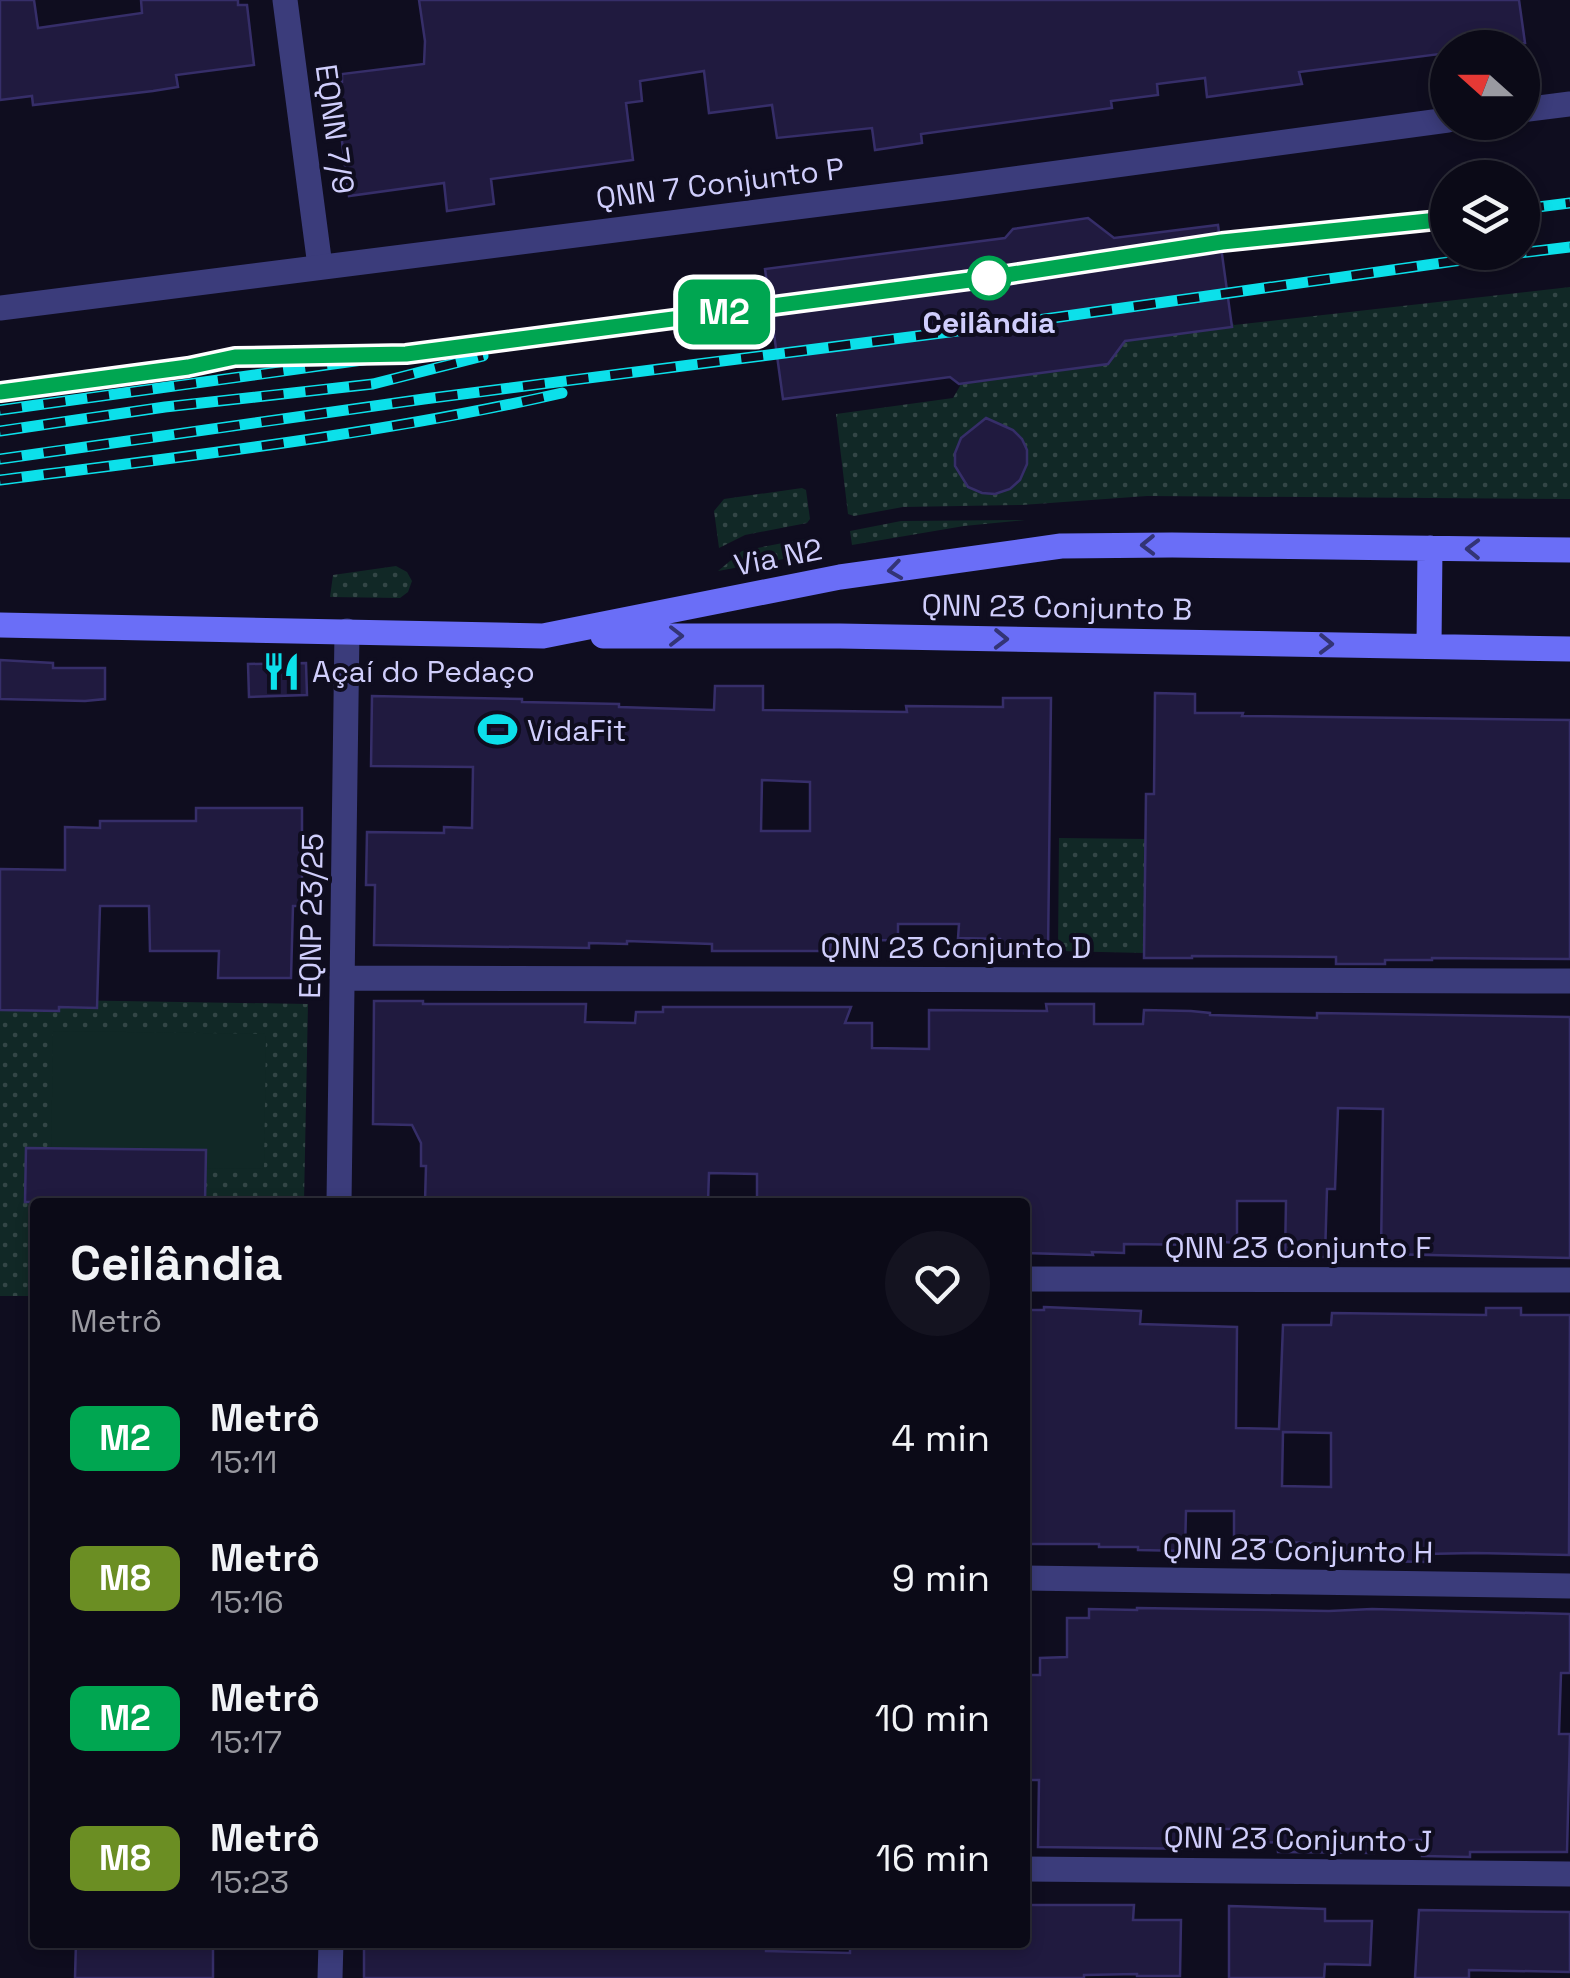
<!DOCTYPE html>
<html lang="pt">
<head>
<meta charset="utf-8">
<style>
  body { margin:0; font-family:"Space Grotesk",sans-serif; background:#141320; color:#f1f3f6; height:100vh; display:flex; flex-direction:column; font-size:38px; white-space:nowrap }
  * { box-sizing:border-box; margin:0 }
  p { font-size:32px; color:#9a9aa1 }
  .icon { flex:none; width:55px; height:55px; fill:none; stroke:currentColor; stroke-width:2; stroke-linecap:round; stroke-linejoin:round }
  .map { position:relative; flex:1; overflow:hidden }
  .side { position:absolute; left:30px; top:1198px; width:1000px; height:750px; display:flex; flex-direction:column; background:#0b0a17; border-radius:10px; box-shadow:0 5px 15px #0003,0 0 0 2px #2b2b36 }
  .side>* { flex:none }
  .badge { padding:0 20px; border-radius:15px; font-size:35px; line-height:65px }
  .needle { width:65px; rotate:291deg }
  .buttons { position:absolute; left:1430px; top:30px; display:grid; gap:20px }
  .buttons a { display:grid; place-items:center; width:110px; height:110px; border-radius:50%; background:#0b0a17; box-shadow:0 5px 15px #0003,0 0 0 2px #2b2b36; font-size:50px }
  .map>.badge { position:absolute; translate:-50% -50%; box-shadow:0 0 0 5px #fff }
  .round { display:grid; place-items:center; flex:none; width:105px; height:105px; border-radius:52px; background:#141320 }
  .head { display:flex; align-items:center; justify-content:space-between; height:170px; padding:0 40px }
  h1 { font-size:48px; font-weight:800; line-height:75px }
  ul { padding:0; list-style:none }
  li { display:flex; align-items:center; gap:30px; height:140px; padding:0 40px }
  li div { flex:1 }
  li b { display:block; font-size:38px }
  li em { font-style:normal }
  li .badge { min-width:110px; font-weight:700; text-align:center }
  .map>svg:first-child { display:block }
</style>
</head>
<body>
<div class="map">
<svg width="1570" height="1978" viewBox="0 0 1570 1978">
  <defs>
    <pattern id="grass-dots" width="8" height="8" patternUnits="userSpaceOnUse" patternTransform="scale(2.5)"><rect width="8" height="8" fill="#112826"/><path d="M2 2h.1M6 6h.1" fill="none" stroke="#334646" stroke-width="1.8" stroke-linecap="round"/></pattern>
  </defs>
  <rect width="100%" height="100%" fill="#0f0d1f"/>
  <!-- grass -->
  <path fill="url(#grass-dots)" d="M 1570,287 L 1570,499 L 1147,496 L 1022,505 L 903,507 L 854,516 L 848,514 L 836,414 L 953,398 L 960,386 L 958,379 L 1123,337 L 1232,322 L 1234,325 Z
    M 802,488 L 806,490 L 810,519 L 807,523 L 745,535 L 719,548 L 714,511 L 724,499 Z
    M 1025,520 L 964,526 L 852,545 L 850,531 L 901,521 Z
    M 814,537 L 817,550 L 811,554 L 718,571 L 742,551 Z
    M 396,566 L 407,572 L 412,581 L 408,592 L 400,598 L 330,597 L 333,575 Z
    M 1059,838 L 1146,839 L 1144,953 L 1058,951 Z
    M 0,999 L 308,1004 L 304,1202 L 35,1202 L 35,1296 L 0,1296 Z"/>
  <!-- pitch -->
  <path fill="#112826" d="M 53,1031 L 266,1034 L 264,1169 L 51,1166 Z"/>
  <!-- building -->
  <path fill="#201a3f" stroke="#362e69" stroke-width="2.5" fill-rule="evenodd" d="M 0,0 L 34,0 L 38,28 L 142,13 L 141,0 L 238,0 L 238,5 L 247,5 L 254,65 L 176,75 L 178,87 L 153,91 L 33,105 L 32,96 L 0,100 Z
    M 419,0 L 1519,0 L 1525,43 L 1493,48 L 1448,48 L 1448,53 L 1299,72 L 1302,84 L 1207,97 L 1205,78 L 1157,84 L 1158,95 L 1111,101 L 1112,108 L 921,134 L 922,143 L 875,150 L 872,128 L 777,138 L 772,105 L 709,113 L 704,71 L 640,81 L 642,101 L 626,103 L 633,160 L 491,179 L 494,204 L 447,211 L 444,183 L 349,196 L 346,175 L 335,83 L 342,82 L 342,74 L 424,64 L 425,41 Z
    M 1088,218 L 1114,238 L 1218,225 L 1232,327 L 1125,341 L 1108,364 L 959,384 L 950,377 L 783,399 L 765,269 L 1005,238 L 1013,229 Z
    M 986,418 L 1013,430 L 1022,439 L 1027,450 L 1027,464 L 1020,480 L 1010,489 L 995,494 L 982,493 L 968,487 L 955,466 L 955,453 L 961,438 Z
    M 0,660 L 53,663 L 53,668 L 105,668 L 105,699 L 85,701 L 0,699 Z
    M 306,663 L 307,695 L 249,697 L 248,664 Z
    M 715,686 L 763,686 L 763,710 L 907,712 L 906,706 L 1003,707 L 1003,698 L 1051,698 L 1048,954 L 1000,953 L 1000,939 L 958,938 L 959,924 L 898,924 L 898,940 L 831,941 L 830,951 L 712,951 L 712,944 L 627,941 L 627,944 L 589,943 L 589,948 L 374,945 L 375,885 L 366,885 L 367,832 L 444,833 L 444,827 L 472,828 L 473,767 L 371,766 L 372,696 L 522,699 L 522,702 L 619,704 L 619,707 L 714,710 ZM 762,780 L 810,782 L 810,831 L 761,831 Z
    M 1155,693 L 1195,694 L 1195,713 L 1243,713 L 1242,716 L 1570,720 L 1570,959 L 1432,958 L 1432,960 L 1385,960 L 1385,964 L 1336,964 L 1336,957 L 1192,956 L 1192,958 L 1144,958 L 1146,794 L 1154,794 Z
    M 196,808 L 302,808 L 302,906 L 293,906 L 291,978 L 218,978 L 219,951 L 150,951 L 149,906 L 100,906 L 97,1008 L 59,1007 L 59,1011 L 0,1010 L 0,869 L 65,870 L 65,827 L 100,828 L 100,821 L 196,821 Z
    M 374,1001 L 423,1001 L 423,1004 L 586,1004 L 585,1022 L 635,1023 L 636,1012 L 663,1012 L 663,1007 L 851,1007 L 845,1023 L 872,1023 L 872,1048 L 929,1049 L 929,1010 L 1047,1011 L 1046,1004 L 1094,1004 L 1094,1024 L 1143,1024 L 1144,1010 L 1191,1011 L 1210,1013 L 1210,1015 L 1317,1018 L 1317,1013 L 1570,1017 L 1570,1258 L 1381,1254 L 1383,1109 L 1338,1108 L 1335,1189 L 1327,1189 L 1325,1257 L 1285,1257 L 1286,1201 L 1237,1201 L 1237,1243 L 1209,1241 L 1208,1245 L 1124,1244 L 1124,1253 L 1092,1252 L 1093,1255 L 1025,1253 L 1025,1202 L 757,1202 L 757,1174 L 709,1173 L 708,1202 L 425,1202 L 426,1166 L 421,1166 L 421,1143 L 412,1125 L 373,1124 Z
    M 26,1148 L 206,1150 L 205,1202 L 25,1202 Z
    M 1044,1307 L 1141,1311 L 1140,1324 L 1237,1327 L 1236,1428 L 1279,1429 L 1283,1325 L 1331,1325 L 1332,1313 L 1486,1315 L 1486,1308 L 1521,1308 L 1521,1315 L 1570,1315 L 1569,1555 L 1475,1553 L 1425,1554 L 1426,1562 L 1378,1561 L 1379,1553 L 1312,1552 L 1312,1543 L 1234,1541 L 1234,1511 L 1186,1511 L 1185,1551 L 1138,1550 L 1138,1547 L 1099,1547 L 1099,1544 L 1025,1544 L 1025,1310 L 1044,1310 ZM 1283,1432 L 1331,1433 L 1331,1487 L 1282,1486 Z
    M 1137,1608 L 1329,1611 L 1372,1609 L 1570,1614 L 1570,1673 L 1561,1673 L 1559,1734 L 1570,1734 L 1567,1852 L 1470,1852 L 1470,1857 L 1422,1856 L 1423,1840 L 1375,1840 L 1374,1853 L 1278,1852 L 1277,1842 L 1261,1843 L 1261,1829 L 1207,1829 L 1206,1849 L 1038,1847 L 1039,1780 L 1025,1780 L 1025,1675 L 1040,1675 L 1040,1658 L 1067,1657 L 1067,1618 L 1089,1618 L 1089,1609 L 1137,1610 Z
    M 1025,1905 L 1134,1905 L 1133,1920 L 1181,1920 L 1180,1976 L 1137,1976 L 1137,1974 L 1084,1975 L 1084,1978 L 364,1978 L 364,1942 L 766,1942 L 766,1951 L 850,1953 L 850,1942 L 1025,1942 Z
    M 1229,1906 L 1325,1909 L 1325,1921 L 1372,1921 L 1370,1965 L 1325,1964 L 1324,1978 L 1229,1978 Z
    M 1419,1910 L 1570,1912 L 1570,1972 L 1469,1970 L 1469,1978 L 1415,1978 Z
    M 76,1942 L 213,1942 L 213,1978 L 75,1978 Z"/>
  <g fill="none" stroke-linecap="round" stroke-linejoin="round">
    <!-- minor -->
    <path stroke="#3b3c7b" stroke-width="25" d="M 285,0 L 320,266
      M 342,978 L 1570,981
      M 339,1202 L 347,631
      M 1025,1279 L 1570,1280
      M 1025,1578 L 1570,1586
      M 1025,1869 L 1570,1874
      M 330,1978 L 331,1942"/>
    <!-- tertiary -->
    <path stroke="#3b3c7b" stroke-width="25" d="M 1522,110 L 1570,104
      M 0,308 L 955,187 L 1448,120"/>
    <!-- secondary -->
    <path stroke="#6a6ef7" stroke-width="25" d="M 0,625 L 543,636 L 840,577 L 1061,546 L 1172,545 L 1570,550
      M 603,636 L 840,636 L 1570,649
      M 1429,646 L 1430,548"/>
    <defs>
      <path id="rail" d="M 1522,209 L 1570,203
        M 0,392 L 188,367 L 235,357 L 306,355
        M 0,410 L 406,354 L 993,277 L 1223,242 L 1448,219
        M 0,431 L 165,407 L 373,384 L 483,356
        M 0,459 L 424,399 L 996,326 L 1469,259 L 1570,247
        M 0,480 C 188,456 377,435 562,393"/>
    </defs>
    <!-- rail casing -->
    <use href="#rail" stroke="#0ce0ea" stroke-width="11"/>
    <!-- rail -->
    <use href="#rail" stroke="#0f0d1f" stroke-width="8" stroke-dasharray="22" stroke-linecap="butt"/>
  </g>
  <!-- one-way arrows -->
  <defs><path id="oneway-chevron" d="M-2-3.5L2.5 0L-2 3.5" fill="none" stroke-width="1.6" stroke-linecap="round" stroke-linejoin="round" transform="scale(2.5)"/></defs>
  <g stroke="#333475">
    <use href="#oneway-chevron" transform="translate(1148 545) rotate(179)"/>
    <use href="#oneway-chevron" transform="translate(1473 549) rotate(-179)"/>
    <use href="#oneway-chevron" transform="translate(895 570) rotate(172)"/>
    <use href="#oneway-chevron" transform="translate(676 636)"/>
    <use href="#oneway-chevron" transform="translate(1001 639) rotate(1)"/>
    <use href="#oneway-chevron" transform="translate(1326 644) rotate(1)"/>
  </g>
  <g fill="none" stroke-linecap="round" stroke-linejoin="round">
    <defs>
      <path id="line" d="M 0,392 L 188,367 L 235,357 L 406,354 L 993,277 L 1222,242 L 1448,219"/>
    </defs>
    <!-- line casing -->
    <use href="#line" stroke="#fff" stroke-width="22"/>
    <!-- line -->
    <use href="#line" stroke="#00a651" stroke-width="15"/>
  </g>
  <!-- icons -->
  <defs>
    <symbol id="restaurant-bare" viewBox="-9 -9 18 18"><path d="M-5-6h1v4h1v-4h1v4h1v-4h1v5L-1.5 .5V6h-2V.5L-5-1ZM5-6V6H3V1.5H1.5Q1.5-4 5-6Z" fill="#0ce0ea" stroke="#0f0d1f" stroke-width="2.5" paint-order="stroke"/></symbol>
    <symbol id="stadium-bare" viewBox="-9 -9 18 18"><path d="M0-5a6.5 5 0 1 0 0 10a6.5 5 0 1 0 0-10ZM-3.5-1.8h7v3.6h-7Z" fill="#0ce0ea" stroke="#0f0d1f" stroke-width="2.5" paint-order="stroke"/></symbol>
  </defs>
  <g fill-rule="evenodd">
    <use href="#restaurant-bare" x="254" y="644" width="55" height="55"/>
    <use href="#stadium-bare" x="470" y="702" width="55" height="55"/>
  </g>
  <!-- markers -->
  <circle fill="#fff" stroke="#00a651" stroke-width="5" cx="989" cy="278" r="20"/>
  <g text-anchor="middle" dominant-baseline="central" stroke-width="8" stroke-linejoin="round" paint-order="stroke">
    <!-- street labels -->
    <g font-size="30" fill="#d0cefc" stroke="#0f0d1f">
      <text transform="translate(335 129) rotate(82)">EQNN 7/9</text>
      <text transform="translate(720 183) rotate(-7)">QNN 7 Conjunto P</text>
      <text transform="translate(778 557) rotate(-11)">Via N2</text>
      <text transform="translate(1057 607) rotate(1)">QNN 23 Conjunto B</text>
      <text transform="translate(311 916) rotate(-89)">EQNP 23/25</text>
      <text x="956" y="947">QNN 23 Conjunto D</text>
      <text x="1298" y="1247">QNN 23 Conjunto F</text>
      <text transform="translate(1298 1550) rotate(1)">QNN 23 Conjunto H</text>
      <text transform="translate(1298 1839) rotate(1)">QNN 23 Conjunto J</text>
    </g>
    <!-- stop labels -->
    <g font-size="30" font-weight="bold" fill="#d0cefc" stroke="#0f0d1f">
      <text x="989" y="322">Ceilândia</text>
    </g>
    <!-- poi labels -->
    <g font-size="30" fill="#d0cefc" stroke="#0f0d1f" text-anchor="start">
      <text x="312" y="671">Açaí do Pedaço</text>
      <text x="527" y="730">VidaFit</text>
    </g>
  </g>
</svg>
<div class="buttons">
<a><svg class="needle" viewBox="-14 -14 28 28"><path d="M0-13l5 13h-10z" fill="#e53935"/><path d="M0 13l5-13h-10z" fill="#9a9aa1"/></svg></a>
<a><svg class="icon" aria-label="layers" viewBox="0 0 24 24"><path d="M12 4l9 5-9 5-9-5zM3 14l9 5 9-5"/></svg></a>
</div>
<b class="badge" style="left:724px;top:312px;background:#00a651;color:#fff">M2</b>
<section class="side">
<div class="head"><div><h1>Ceilândia</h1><p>Metrô</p></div><a class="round"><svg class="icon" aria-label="heart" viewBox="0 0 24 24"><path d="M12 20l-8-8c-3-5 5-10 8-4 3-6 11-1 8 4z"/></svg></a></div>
<ul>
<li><span class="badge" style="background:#00a651;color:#fff">M2</span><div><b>Metrô</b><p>15:11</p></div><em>4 min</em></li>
<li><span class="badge" style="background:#6b8e23;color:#fff">M8</span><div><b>Metrô</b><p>15:16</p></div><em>9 min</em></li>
<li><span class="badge" style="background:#00a651;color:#fff">M2</span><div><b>Metrô</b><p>15:17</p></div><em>10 min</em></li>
<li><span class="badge" style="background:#6b8e23;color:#fff">M8</span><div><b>Metrô</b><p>15:23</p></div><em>16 min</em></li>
</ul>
</section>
</div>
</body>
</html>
